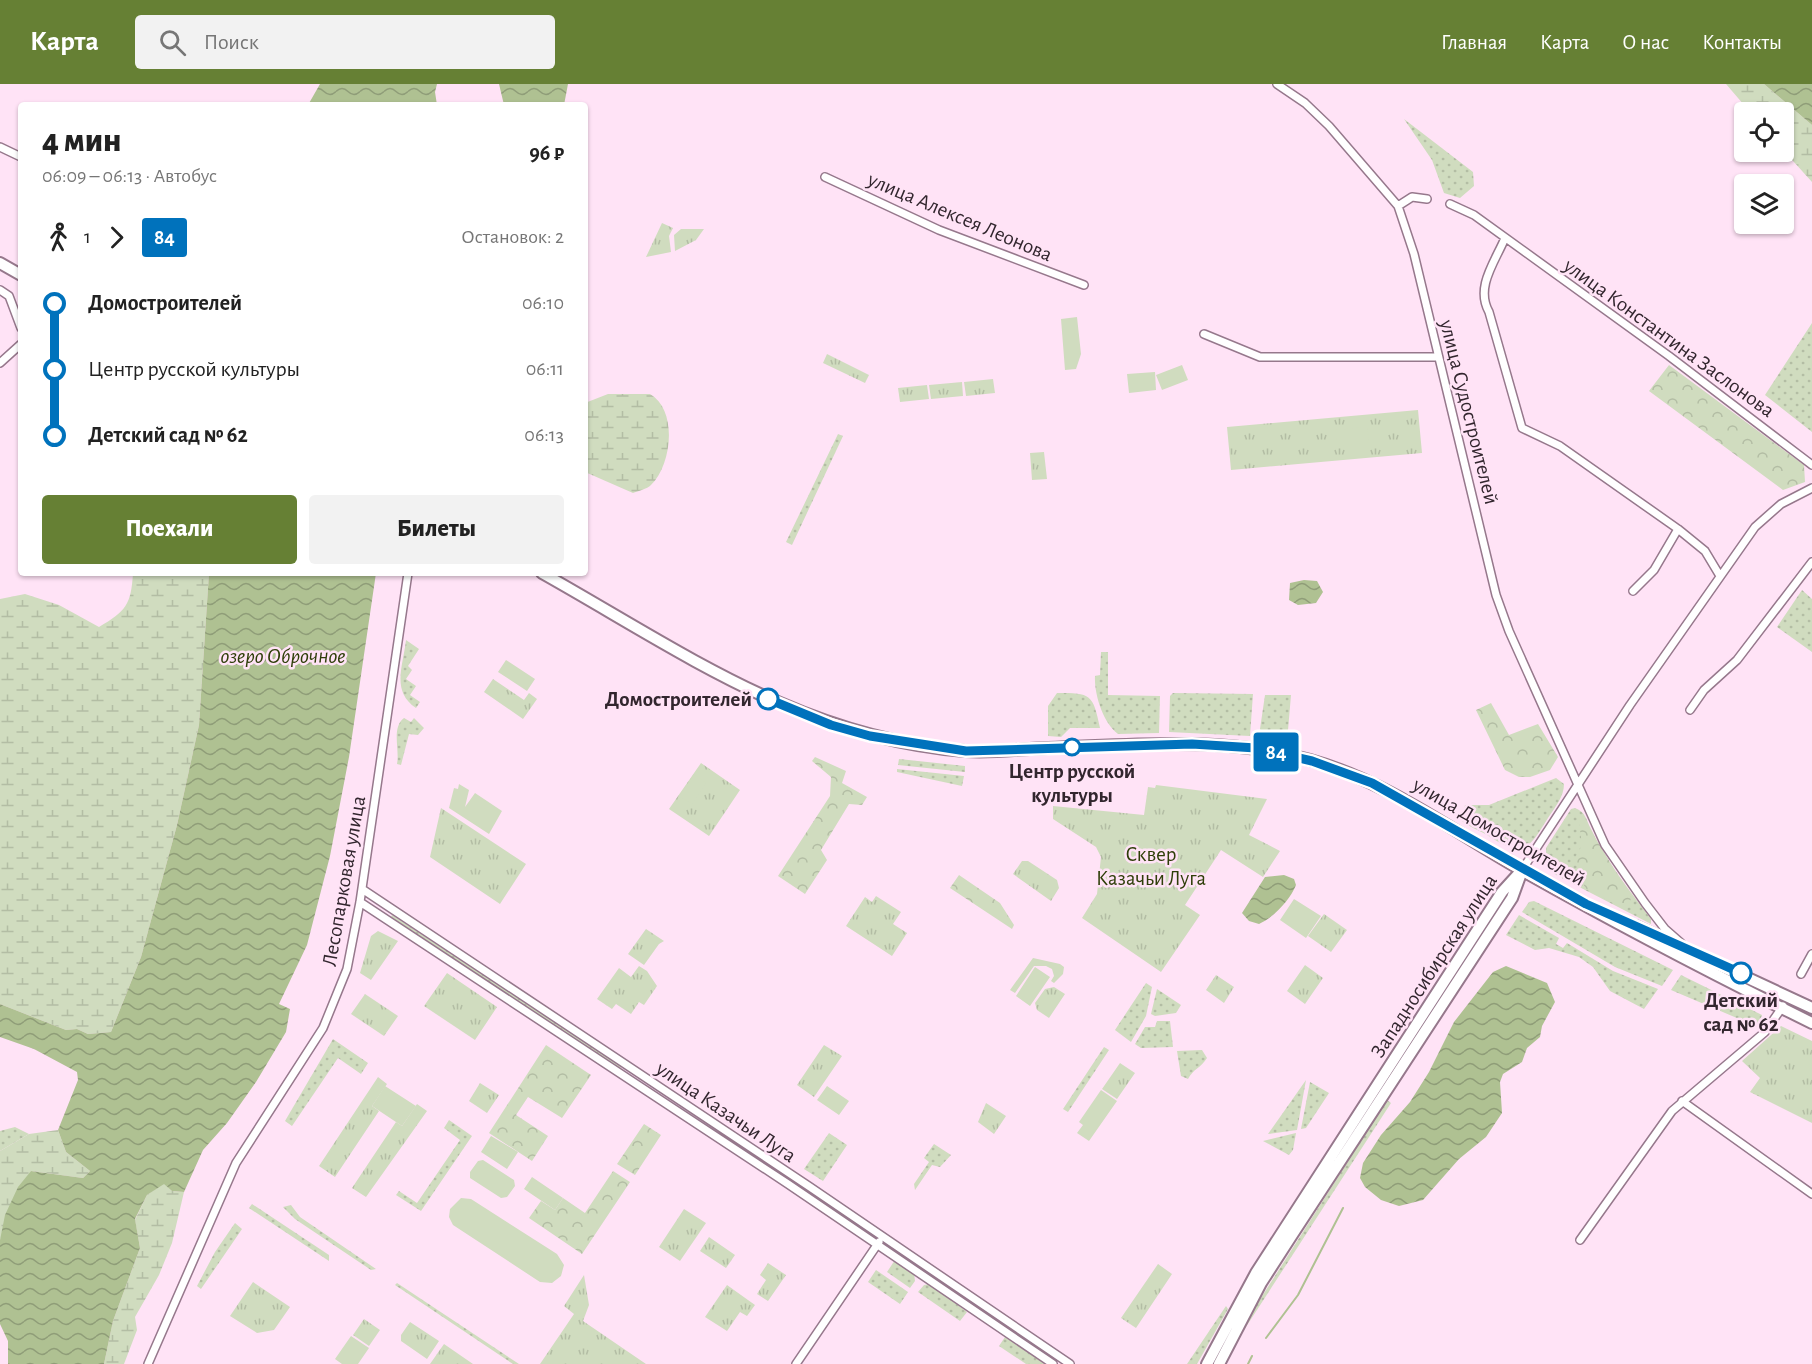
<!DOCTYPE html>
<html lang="ru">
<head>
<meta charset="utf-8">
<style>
  body { margin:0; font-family:"Alegreya Sans",sans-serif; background:#f2f2f2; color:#222; height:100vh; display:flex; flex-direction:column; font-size:22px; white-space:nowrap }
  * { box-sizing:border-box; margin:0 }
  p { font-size:20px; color:#767676 }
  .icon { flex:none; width:33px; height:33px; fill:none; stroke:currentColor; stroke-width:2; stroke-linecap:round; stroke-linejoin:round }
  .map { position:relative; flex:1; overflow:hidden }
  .side { position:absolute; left:18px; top:18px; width:570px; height:474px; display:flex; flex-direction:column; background:#fff; border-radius:6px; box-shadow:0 2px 4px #0004 }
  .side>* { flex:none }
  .badge { padding:0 12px; border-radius:4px; font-size:21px; line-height:39px }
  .buttons { position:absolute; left:1734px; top:18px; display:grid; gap:12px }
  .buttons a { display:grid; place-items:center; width:60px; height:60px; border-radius:6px; background:#fff; box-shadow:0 2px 4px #0004; font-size:30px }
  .map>.badge { position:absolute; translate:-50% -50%; box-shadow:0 0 0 3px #fff }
  .legs { display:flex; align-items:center; gap:9px; height:66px; padding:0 24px; font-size:20px }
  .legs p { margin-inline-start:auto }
  .headline { display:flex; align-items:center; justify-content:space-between; height:102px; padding:0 24px }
  h1 { font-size:33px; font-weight:800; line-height:45px }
  .primary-button { display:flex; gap:12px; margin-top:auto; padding:12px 24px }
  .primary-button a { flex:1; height:69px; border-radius:6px; background:#668034; color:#fff; font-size:24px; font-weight:800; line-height:69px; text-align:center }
  .primary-button a+a { background:#f2f2f2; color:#222 }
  ul { padding:0 24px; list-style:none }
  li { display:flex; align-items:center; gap:21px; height:66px; font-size:22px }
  li i { display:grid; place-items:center; width:9px; height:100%; margin:0 8px; background:currentColor }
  li i::after { content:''; width:15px; height:15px; margin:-8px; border:4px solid; border-radius:50%; background:#fff }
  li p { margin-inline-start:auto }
  li:first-child i { background:linear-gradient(#0000 50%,currentColor 0) }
  li:last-child i { background:linear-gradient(currentColor 50%,#0000 0) }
  header { display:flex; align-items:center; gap:36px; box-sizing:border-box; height:84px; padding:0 30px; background:#668034; color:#fff }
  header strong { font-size:28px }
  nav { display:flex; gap:33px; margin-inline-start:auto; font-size:21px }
  .search { width:420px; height:54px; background:#f2f2f2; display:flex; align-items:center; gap:15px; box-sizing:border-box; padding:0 21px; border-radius:6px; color:#767676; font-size:22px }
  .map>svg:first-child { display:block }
</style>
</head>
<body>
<header>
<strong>Карта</strong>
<div class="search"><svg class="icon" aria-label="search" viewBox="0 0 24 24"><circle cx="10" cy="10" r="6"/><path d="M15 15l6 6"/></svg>Поиск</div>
<nav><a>Главная</a><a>Карта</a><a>О нас</a><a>Контакты</a></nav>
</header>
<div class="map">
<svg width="1812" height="1280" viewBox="0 0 1812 1280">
  <defs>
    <pattern id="grass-dots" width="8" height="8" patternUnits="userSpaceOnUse" patternTransform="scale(1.5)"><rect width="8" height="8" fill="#d0dcbf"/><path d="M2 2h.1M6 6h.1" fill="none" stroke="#b3bda4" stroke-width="1.8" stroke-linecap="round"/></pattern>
    <pattern id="forest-crowns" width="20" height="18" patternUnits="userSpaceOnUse" patternTransform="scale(1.5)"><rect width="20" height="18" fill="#d0dcbf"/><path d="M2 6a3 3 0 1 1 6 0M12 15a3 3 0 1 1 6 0" fill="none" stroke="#b3bda4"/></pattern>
    <pattern id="wetland-marsh" width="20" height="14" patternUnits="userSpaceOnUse" patternTransform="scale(1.5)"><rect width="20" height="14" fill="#d0dcbf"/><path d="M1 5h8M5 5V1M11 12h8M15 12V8" fill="none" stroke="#b3bda4"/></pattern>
    <pattern id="park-tufts" width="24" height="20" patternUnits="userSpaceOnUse" patternTransform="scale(1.5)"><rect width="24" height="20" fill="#d0dcbf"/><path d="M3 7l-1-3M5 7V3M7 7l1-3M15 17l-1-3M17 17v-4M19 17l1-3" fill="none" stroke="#b3bda4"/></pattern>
    <pattern id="water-waves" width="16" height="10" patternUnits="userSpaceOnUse" patternTransform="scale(1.5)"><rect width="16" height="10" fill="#afc192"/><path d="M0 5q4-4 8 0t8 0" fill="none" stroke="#8f9d78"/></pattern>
  </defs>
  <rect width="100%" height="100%" fill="#ffe3f6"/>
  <!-- grass -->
  <path fill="url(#grass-dots)" d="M 1404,35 L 1473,88 L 1474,102 L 1460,114 L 1444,109 L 1432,76 Z
    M 1812,239 L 1812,348 L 1765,311 Z
    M 838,350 L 843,352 L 792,461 L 786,458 Z
    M 1802,506 L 1812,515 L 1812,568 L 1777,543 Z
    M 406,556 L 419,565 L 408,582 L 412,586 L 406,595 L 416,602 L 410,611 L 420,618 L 416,624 C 391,607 403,583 406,556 Z
    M 1101,568 L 1108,568 L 1108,611 L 1160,612 L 1159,649 L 1118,650 C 1103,639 1094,610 1095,592 L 1100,591 Z
    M 1057,609 C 1091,609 1093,610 1100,644 L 1070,644 L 1061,653 L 1048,652 L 1048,622 Z
    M 1173,609 L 1253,610 L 1250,652 L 1169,648 L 1170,612 Z
    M 1265,611 L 1291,611 L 1287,658 L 1264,653 L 1260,645 Z
    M 404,634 L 411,638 L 414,634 L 424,644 L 418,651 L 409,650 L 401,681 L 397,680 C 400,666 391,644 404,634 Z
    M 899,675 L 965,682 L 965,688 L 898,681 Z
    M 897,685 L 964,692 L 962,702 L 897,688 Z
    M 1556,694 L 1564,700 C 1564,713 1555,723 1548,734 C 1527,768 1523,774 1487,751 C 1479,746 1469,743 1462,737 L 1465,721 L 1489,721 Z
    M 1575,724 C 1586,728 1586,736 1591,745 C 1606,777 1630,807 1651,835 L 1651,840 L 1556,791 L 1546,783 L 1546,764 L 1571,725 Z
    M 1534,817 L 1673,886 L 1662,902 L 1615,883 L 1522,828 L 1529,818 Z
    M 392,831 L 622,982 L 620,984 L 391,833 Z
    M 1519,831 L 1559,854 L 1556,860 L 1563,864 L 1567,859 L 1613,887 L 1658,905 L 1644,925 L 1610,907 L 1593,883 L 1579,873 L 1549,864 L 1535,866 L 1506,851 Z
    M 1681,891 L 1762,931 L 1758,943 L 1671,906 Z
    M 1146,899 L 1152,903 L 1146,932 L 1131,958 L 1115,946 Z
    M 1157,905 L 1181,921 L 1176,929 L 1155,932 L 1151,930 Z
    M 1157,937 L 1170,937 L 1173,963 L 1141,964 L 1135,960 L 1145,943 L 1155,943 Z
    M 333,955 L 368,979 L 361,990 L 338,974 L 292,1042 L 285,1037 Z
    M 1104,963 L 1109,966 L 1068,1028 L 1063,1025 Z
    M 1202,966 L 1207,974 C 1201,984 1193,985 1188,995 L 1181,992 L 1177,967 Z
    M 1306,996 L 1297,1046 L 1268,1050 Z
    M 1310,998 L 1329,1009 L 1306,1044 L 1301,1045 Z
    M 1387,1016 L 1391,1019 L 1244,1246 L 1245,1239 Z
    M 449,1036 L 472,1052 L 421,1127 L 396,1111 L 399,1107 L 417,1119 L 460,1056 L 444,1044 Z
    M 15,1043 L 29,1050 L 0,1067 L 0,1047 Z
    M 829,1049 L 847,1061 L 823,1097 L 804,1085 Z
    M 1296,1049 L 1293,1066 L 1289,1071 L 1263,1057 Z
    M 730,1053 L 862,1143 L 861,1145 L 728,1055 Z
    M 934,1060 L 951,1071 L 940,1083 L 932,1081 L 915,1106 L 914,1100 L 929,1078 L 924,1074 Z
    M 252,1120 L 329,1171 L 329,1177 L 249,1124 Z
    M 291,1121 L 300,1133 L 376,1185 L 371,1186 L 295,1135 L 283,1123 Z
    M 235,1139 L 242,1145 L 201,1205 L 197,1202 L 215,1168 Z
    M 895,1176 L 914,1189 L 915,1197 L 910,1204 L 887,1188 Z
    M 876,1186 L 908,1208 L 900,1220 L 868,1198 Z
    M 397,1199 L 519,1280 L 513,1280 L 395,1201 Z
    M 930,1200 L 967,1228 L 960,1237 L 918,1208 L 924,1201 Z
    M 1226,1222 L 1228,1225 L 1197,1280 L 1187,1280 Z
    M 1005,1253 L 1045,1280 L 1026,1280 L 999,1262 Z"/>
  <!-- forest -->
  <path fill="url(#forest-crowns)" d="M 1669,281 L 1804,381 L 1805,398 L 1783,406 L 1649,307 Z
    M 1491,619 L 1509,651 L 1538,640 L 1558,673 L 1550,686 L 1530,693 L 1519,693 L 1505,686 L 1476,626 Z
    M 815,673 L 846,687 L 842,699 L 867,713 L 862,721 L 849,720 L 821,766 L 827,776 L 805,810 L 778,792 L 830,712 L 831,693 L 812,677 Z
    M 1585,737 L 1631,813 L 1629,823 L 1624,825 L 1585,804 L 1575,774 L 1582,761 L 1579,738 Z
    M 959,791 L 1000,819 L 1014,841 L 1012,845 L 950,804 Z
    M 546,961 L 591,991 L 562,1034 L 528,1013 L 516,1031 L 548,1052 L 532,1077 L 489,1049 Z
    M 644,1040 L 661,1051 L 635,1091 L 617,1080 Z
    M 613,1087 L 630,1098 L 582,1170 L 529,1134 L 541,1117 L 555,1126 L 563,1114 L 585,1129 Z"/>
  <!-- wetland -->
  <path fill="url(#wetland-marsh)" d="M 1726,0 L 1764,0 L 1812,41 L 1812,98 L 1784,67 L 1784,28 L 1750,28 Z
    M 608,310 L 650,310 C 678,326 672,381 651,401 C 647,405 638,407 633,409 L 585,388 L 585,319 Z
    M 133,489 L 209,489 L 199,641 L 177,741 L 141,873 L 111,948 L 88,950 L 77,945 L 66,946 L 0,920 L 0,515 L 25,510 L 59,521 L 99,543 C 126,527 131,521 133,489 Z
    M 58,1046 L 66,1068 L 90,1087 L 83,1094 L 31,1087 L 0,1156 L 0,1067 L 29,1050 Z
    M 164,1099 L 172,1107 L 184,1108 L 172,1159 L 159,1191 L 135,1233 L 137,1246 L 124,1280 L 104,1280 L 113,1237 L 140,1164 L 135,1136 L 147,1111 Z"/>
  <!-- park -->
  <path fill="url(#park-tufts)" d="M 662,139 L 673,144 L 669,152 L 671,168 L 646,173 Z
    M 681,145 L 704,145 L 696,156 L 675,167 L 674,151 Z
    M 827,270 L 869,291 L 865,299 L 823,279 Z
    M 993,295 L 995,309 L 966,312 L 964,298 Z
    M 962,298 L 963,312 L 931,315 L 929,301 Z
    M 927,301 L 929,315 L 900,318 L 898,304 Z
    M 1418,326 L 1422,369 L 1231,386 L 1227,343 Z
    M 1044,368 L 1047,395 L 1032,396 L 1030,369 Z
    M 493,595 L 524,616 L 529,609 L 537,615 L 523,635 L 484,608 Z
    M 701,679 L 740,706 L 709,752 L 669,725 Z
    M 1156,701 L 1267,715 L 1249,751 L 1280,767 L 1263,793 L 1221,766 L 1185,821 L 1200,831 L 1161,888 L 1082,834 L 1097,810 L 1101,773 L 1096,763 L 1053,735 L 1053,722 L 1144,731 L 1148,703 L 1155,704 Z
    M 441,724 L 526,780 L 500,820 L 430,773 Z
    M 1022,777 L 1028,777 L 1057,796 L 1059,804 L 1051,817 L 1013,790 Z
    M 876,812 L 901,828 L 893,840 L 907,849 L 892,872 L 846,842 L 865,813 L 872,818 Z
    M 1324,830 L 1347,846 L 1331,868 L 1308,852 Z
    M 646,845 L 664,857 L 659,860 L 644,881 L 628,870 Z
    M 378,847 L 398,857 L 371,896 L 360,889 L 371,852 Z
    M 1305,881 L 1323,894 L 1305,920 L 1287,907 Z
    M 639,882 L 647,887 L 657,902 L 644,921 L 639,918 L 631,930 L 616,920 L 612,925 L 597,915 L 619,884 L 631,893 Z
    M 447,889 L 497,923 L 475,956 L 424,922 Z
    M 1216,891 L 1234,903 L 1224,919 L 1206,906 Z
    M 1054,903 L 1065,910 L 1049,934 L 1037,926 L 1035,919 L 1045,905 Z
    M 365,910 L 398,932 L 384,952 L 351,930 Z
    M 1781,942 L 1812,957 L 1812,1039 L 1750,1008 L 1760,994 L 1742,977 Z
    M 824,961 L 842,972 L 814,1013 L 797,1001 Z
    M 1120,979 L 1135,989 L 1117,1015 L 1102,1005 Z
    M 378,993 L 387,1000 L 372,1022 L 379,1027 L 335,1093 L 319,1082 Z
    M 480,999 L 499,1011 L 487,1029 L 469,1017 Z
    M 986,1019 L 1006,1032 L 994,1050 L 978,1038 Z
    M 417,1020 L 427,1027 L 366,1113 L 352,1104 L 396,1038 L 402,1042 Z
    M 684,1125 L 706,1139 L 680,1177 L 659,1163 Z
    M 709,1153 L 735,1171 L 726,1184 L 700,1167 Z
    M 768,1179 L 786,1191 L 768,1217 L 757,1210 L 766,1196 L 760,1191 Z
    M 1158,1180 L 1172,1190 L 1136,1244 L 1121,1234 Z
    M 584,1191 L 589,1221 L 583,1237 L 646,1280 L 540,1280 L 574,1230 L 564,1222 Z
    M 253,1198 L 290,1223 L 274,1246 L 257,1249 L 230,1232 Z
    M 727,1201 L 755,1221 L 747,1232 L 740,1228 L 727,1247 L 705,1233 Z
    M 364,1235 L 380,1246 L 369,1262 L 353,1251 Z
    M 410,1238 L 439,1257 L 427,1275 L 401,1257 L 401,1251 Z
    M 444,1260 L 473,1280 L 430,1280 Z"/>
  <!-- garden -->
  <path fill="#d0dcbf" d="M 1077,233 L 1081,270 L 1076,285 L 1065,286 L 1061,235 Z
    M 1182,281 L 1188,296 L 1162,306 L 1156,291 Z
    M 1155,288 L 1156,306 L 1129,309 L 1127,290 Z
    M 1367,343 L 1369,358 L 1337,362 L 1335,346 Z
    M 506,576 L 535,595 L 527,607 L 498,588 Z
    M 694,690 L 706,699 L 692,720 L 679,712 Z
    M 459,700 L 469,706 L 465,723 L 475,709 L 502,727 L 489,750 L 449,724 L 454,704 L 458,705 Z
    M 1294,815 L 1321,832 L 1306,854 L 1280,836 Z
    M 1033,874 L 1060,880 L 1064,883 L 1063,890 L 1054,899 L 1051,897 L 1054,892 L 1052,885 L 1046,882 L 1034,882 L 1015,909 L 1010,906 Z
    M 1035,883 L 1050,893 L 1030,922 L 1016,912 Z
    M 385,1002 L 416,1022 L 402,1042 L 372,1022 Z
    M 827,1002 L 849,1017 L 839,1031 L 817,1016 Z
    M 1101,1006 L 1117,1017 L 1089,1057 L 1077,1049 L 1083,1041 L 1079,1038 Z
    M 491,1052 L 518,1068 L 507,1085 L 481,1068 Z
    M 483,1076 L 514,1096 L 515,1102 L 507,1113 L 501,1114 L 470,1094 L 470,1088 L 478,1077 Z
    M 532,1093 L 563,1114 L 555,1126 L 524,1105 Z
    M 461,1114 L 471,1115 L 557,1170 L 564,1181 L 561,1192 L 552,1199 L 540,1198 L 453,1141 L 449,1133 L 450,1125 Z
    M 351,1252 L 369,1264 L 358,1280 L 342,1280 L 335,1275 Z"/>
  <!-- water -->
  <path fill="url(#water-waves)" d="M 320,0 L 437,0 L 435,8 L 437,21 L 308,21 Z
    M 499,0 L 568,0 L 564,21 L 504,21 Z
    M 1764,0 L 1812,0 L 1812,41 Z
    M 209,489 L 376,489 L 349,673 L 330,772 L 307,861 L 279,920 L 290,925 L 286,948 L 256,998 L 227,1039 L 203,1066 L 184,1108 L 172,1107 L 164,1100 L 147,1111 L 135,1135 L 140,1164 L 113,1237 L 104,1280 L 8,1280 L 8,1257 L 0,1240 L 0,1156 L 5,1131 L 18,1103 L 31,1087 L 83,1094 L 90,1087 L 66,1068 L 58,1046 L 78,996 L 77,988 L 34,965 L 0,953 L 0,920 L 66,946 L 77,945 L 88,950 L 111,948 L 141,873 L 177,741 L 199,641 Z
    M 1304,496 L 1317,497 L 1323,508 L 1316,519 L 1298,521 L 1289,516 L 1290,499 Z
    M 1284,791 L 1294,795 L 1296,801 C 1290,816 1274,833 1259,840 L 1249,837 L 1242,829 L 1265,793 Z
    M 1506,882 L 1547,899 L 1555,918 L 1542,942 L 1540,953 L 1527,964 L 1522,978 L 1503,990 L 1500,998 L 1502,1029 L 1486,1053 L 1459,1075 L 1423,1116 L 1399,1122 L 1381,1116 L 1365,1103 L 1360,1094 L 1363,1079 L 1381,1051 L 1410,1018 L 1429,988 L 1454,938 L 1493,888 Z"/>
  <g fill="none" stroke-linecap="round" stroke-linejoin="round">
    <!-- stream -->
    <path stroke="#afc192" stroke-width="2" d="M 1266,1254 L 1298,1211 L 1343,1124
      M 1248,1280 L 1252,1272"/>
    <defs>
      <path id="street" d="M 1277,0 L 1305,19 L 1329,42 L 1398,122 L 1414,170 L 1496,511 L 1509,547 L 1605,761 L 1645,819 L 1665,845 L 1681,859
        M 0,63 L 21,73
        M 825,93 L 939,146 L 1084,201
        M 1450,120 L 1474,131 L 1669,272 L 1812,381
        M 1398,122 L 1412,113 L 1427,115
        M 1505,154 C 1495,178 1475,203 1489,228 L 1522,344 L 1560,362 L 1678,445 L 1705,467 L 1720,492
        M 0,206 L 9,212 L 21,244
        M 1204,250 L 1260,273 L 1438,273
        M 0,279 L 21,260
        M 1633,507 L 1654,486 L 1678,445
        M 1690,626 L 1704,606 L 1737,576 L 1812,478
        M 1522,786 L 1630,621 L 1755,443 L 1781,420 L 1812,404
        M 362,805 L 810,1103 L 1070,1280
        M 360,818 L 788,1100 L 1053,1280
        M 1801,890 L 1812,870
        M 1682,1017 L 1812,1110
        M 1580,1156 L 1672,1027 L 1765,948 L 1783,922
        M 148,1280 L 236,1079 L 323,944 L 347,885 L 360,818 L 408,489
        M 796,1280 L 879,1158"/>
      <path id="secondary" d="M 0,179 L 21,191
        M 542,489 C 681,567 800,654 965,667 C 993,669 1021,665 1048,664 C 1136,661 1225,652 1310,676 C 1386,697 1450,745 1518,784 C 1615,839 1713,890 1812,939
        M 1636,842 L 1812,924
        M 1207,1280 L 1256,1189 L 1502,808 L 1522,786
        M 1219,1280 L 1261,1199 L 1290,1154 L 1512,814 L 1520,792"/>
    </defs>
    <!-- street casing -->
    <use href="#street" stroke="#96788c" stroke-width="10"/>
    <!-- secondary casing -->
    <use href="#secondary" stroke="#96788c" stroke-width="14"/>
    <!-- street -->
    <use href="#street" stroke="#fff" stroke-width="7"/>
    <!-- secondary -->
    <use href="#secondary" stroke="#fff" stroke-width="10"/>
  </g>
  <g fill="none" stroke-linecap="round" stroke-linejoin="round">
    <defs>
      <path id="line-1" d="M 768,615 L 831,641 L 870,652 L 966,667 L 1192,660 L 1256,664 L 1312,677 L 1372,699 L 1586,820 L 1741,889"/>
    </defs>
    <!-- line-1 casing -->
    <use href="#line-1" stroke="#fff" stroke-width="14"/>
    <!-- line-1 -->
    <use href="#line-1" stroke="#0072bc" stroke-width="9"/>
  </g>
  <!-- markers -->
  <g fill="#fff" stroke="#0072bc" stroke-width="3">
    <circle cx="768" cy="615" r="10"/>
    <circle cx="1072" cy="663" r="8"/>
    <circle cx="1741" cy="889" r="10"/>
  </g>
  <g text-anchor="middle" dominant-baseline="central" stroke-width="5" stroke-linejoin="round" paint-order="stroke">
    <!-- street labels -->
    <g font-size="21" fill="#32262e" stroke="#ffe3f6">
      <text transform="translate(960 133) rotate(23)">улица Алексея Леонова</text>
      <text transform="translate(1669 254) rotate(36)">улица Константина Заслонова</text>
      <text transform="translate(1469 328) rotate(76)">улица Судостроителей</text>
      <text transform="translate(1499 748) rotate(30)">улица Домостроителей</text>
      <text transform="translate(344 797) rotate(-80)">Лесопарковая улица</text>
      <text transform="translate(1434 882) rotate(-57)">Западносибирская улица</text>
      <text transform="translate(726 1028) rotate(34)">улица Казачьи Луга</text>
    </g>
    <!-- stop labels -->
    <g font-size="21" font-weight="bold" fill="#32262e" stroke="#ffe3f6">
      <text x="752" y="615" text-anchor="end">Домостроителей</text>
      <text x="1072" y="687">Центр русской<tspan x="1072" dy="24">культуры</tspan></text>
      <text x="1741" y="916">Детский<tspan x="1741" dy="24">сад № 62</tspan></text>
    </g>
    <!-- park labels -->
    <g font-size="21" fill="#2e3e08" stroke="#ffe3f6">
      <text x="1151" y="770">Сквер<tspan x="1151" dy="24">Казачьи Луга</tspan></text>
    </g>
    <!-- water labels -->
    <g font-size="22" font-style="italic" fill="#2e3e08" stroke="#ffe3f6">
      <text x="283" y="572">озеро Оброчное</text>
    </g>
  </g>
</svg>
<div class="buttons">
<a><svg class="icon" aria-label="locate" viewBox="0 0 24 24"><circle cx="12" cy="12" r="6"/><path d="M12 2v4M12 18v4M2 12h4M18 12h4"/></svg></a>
<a><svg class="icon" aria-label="layers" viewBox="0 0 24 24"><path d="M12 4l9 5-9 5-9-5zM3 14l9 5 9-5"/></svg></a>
</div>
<b class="badge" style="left:1276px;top:668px;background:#0072bc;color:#fff">84</b>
<section class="side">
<div class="headline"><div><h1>4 мин</h1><p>06:09 – 06:13 · Автобус</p></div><b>96 ₽</b></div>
<div class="legs"><svg class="icon" aria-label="walk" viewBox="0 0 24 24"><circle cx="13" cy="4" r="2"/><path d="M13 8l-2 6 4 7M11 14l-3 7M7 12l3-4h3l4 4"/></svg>1<svg class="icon" aria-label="forward" viewBox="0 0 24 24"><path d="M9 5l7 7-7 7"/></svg><b class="badge" style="background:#0072bc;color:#fff">84</b><p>Остановок: 2</p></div>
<ul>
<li><i style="color:#0072bc"></i><b>Домостроителей</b><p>06:10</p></li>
<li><i style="color:#0072bc"></i><span>Центр русской культуры</span><p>06:11</p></li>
<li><i style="color:#0072bc"></i><b>Детский сад № 62</b><p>06:13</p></li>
</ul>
<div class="primary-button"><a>Поехали</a><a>Билеты</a></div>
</section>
</div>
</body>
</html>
